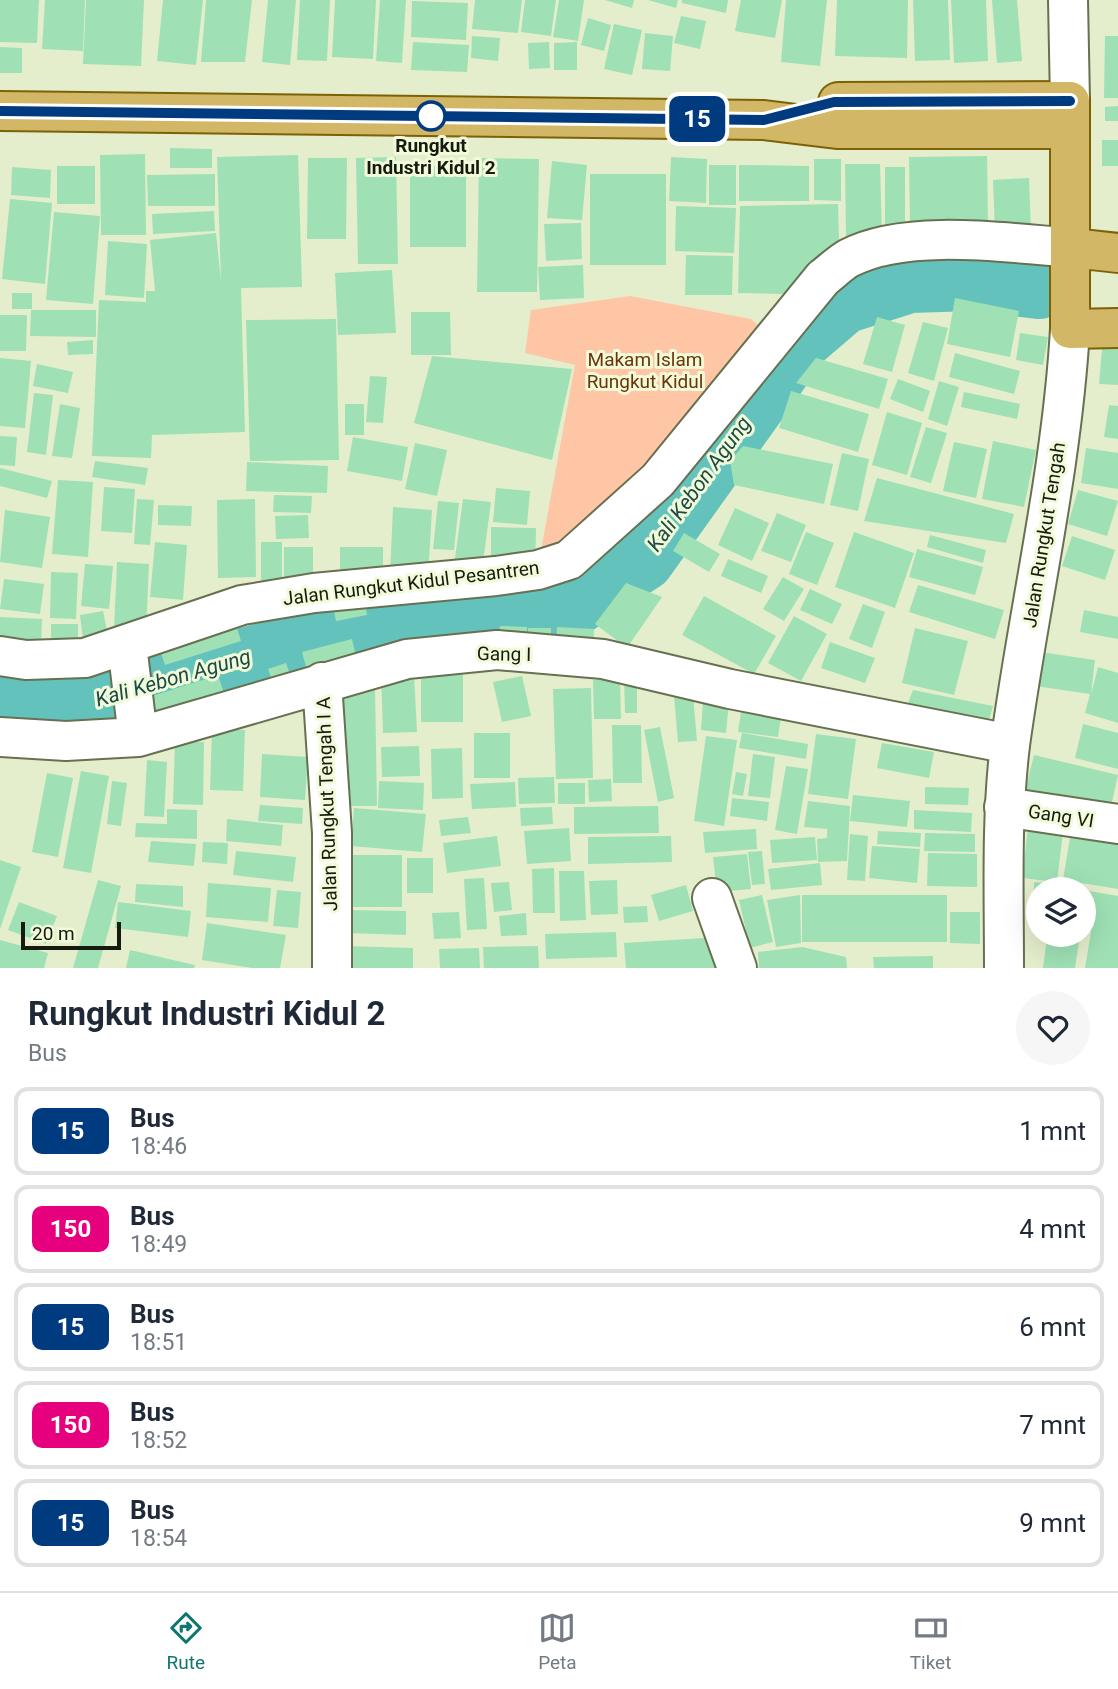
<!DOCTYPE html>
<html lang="id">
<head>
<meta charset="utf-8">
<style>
  body { margin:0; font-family:Roboto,sans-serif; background:#f6f6f7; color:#1f2937; height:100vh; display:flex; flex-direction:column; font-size:26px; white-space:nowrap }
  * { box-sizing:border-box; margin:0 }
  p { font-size:23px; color:#747a83 }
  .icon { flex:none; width:38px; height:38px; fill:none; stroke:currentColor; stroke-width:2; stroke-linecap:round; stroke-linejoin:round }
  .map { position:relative; height:968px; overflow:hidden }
  .sheet { display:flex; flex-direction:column; background:#fff; flex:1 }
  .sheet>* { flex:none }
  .badge { padding:0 14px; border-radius:10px; font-size:24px; line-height:46px }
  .controls { position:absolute; left:1026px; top:877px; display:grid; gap:14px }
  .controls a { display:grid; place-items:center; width:70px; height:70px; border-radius:50%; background:#fff; box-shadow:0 7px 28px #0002; font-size:35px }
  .scale { position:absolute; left:21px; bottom:18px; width:100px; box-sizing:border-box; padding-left:7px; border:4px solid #171a0e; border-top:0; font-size:19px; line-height:24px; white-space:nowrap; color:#171a0e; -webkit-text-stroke:5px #f1fbd9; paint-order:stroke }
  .map>.badge { position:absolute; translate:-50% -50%; box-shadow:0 0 0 4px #fff }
  .round { display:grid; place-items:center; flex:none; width:74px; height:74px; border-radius:37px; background:#f6f6f7 }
  .head { display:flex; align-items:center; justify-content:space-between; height:119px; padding:0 28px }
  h1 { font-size:33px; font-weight:700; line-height:52px }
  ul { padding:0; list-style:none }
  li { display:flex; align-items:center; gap:21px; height:88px; margin:0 14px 10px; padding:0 14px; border:4px solid #e0e1e3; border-radius:14px }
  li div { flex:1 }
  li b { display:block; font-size:26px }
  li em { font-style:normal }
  li .badge { min-width:77px; font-weight:700; text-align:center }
  .tab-bar { display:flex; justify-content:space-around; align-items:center; height:98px; border-top:2px solid #e0e1e3; background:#fff; font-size:19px; color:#747a83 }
  .tab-bar a { display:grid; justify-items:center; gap:4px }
  .tab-bar .active { color:#0f766e }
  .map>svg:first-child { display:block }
</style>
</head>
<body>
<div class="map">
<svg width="1118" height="968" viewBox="0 0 1118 968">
  <rect width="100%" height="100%" fill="#e4eecc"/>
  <!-- green -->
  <path fill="#fec6a5" d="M 630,296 L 751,319 L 762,329 L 646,478 L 539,561 L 575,365 L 525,353 L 531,310 Z"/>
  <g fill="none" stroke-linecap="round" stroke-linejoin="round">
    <!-- river -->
    <path stroke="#63c3bc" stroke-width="60" d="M 0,692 L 73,706 L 337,632 L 452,610 L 569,610 L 644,561 L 802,340 L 844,304 L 910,283 L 973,281 L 1039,289"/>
  </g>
  <!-- building -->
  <path fill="#9fe1b5" d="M 0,0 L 39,0 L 37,43 L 0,42 Z
    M 45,0 L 85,0 L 83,51 L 42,49 Z
    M 86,0 L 144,0 L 141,66 L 83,64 Z
    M 163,0 L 203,0 L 196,65 L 157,61 Z
    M 206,0 L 252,0 L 245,62 L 201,62 Z
    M 268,0 L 296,0 L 290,65 L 262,62 Z
    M 300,0 L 330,0 L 327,61 L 297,60 Z
    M 335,0 L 376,0 L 373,59 L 332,57 Z
    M 380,0 L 406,0 L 402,63 L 376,61 Z
    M 475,0 L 522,0 L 518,33 L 472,29 Z
    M 525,0 L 556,0 L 551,36 L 521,32 Z
    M 559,0 L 584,0 L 578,41 L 553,37 Z
    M 605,0 L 634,0 L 632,8 Z
    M 648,0 L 678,0 L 676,8 Z
    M 682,0 L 728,0 L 726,13 L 682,3 Z
    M 741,0 L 782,0 L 775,38 L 735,31 Z
    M 786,0 L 827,0 L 820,66 L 781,62 Z
    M 837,0 L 908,0 L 907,58 L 835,56 Z
    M 913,0 L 948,0 L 950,60 L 915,61 Z
    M 951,0 L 986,0 L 988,61 L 954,63 Z
    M 992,0 L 1017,0 L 1022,61 L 997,63 Z
    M 412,1 L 468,3 L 466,40 L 411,37 Z
    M 681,16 L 706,21 L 700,49 L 674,43 Z
    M 588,18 L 611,25 L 604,51 L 581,45 Z
    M 614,24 L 642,30 L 632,75 L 604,69 Z
    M 645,33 L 673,36 L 670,71 L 642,69 Z
    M 472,36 L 500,38 L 498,61 L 471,58 Z
    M 1105,36 L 1118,36 L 1118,98 L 1104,98 Z
    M 413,42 L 469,45 L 467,72 L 411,70 Z
    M 549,42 L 550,68 L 529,69 L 528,43 Z
    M 577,42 L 577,70 L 554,70 L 554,43 Z
    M 0,47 L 22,48 L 22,73 L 0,73 Z
    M 1118,106 L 1118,121 L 1105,121 L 1105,107 Z
    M 1102,140 L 1118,140 L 1118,166 L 1102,166 Z
    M 170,148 L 212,149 L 212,168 L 170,168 Z
    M 145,154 L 146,235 L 101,235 L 100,155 Z
    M 298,155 L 302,287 L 241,288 L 245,432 L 152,435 L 151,458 L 92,456 L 99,300 L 146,302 L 146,291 L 155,291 L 150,240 L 216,233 L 221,281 L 217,157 Z
    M 987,156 L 988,225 L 910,226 L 909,157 Z
    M 396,157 L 398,264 L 358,264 L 356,158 Z
    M 671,157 L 707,159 L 706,203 L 669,201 Z
    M 308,158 L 347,158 L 346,239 L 307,239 Z
    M 479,158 L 539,159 L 537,292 L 477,292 Z
    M 814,159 L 841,159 L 841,201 L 814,200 Z
    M 552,161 L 587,165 L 582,220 L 547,218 Z
    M 845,164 L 880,164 L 882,236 L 846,236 Z
    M 709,165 L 736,165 L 736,205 L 709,205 Z
    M 739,165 L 809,166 L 809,201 L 739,201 Z
    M 57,166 L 95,166 L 95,204 L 57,204 Z
    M 410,166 L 466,166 L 466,247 L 410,247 Z
    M 12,167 L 51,170 L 50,198 L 11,195 Z
    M 885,167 L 905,167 L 905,230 L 885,230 Z
    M 215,174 L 215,206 L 148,206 L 147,175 Z
    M 590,174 L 666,174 L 666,265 L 590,265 Z
    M 1029,178 L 1031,231 L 995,233 L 993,180 Z
    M 10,199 L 52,203 L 45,284 L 2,279 Z
    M 838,204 L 839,240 L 783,294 L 738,293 L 740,206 Z
    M 676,206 L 736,208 L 734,253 L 675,251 Z
    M 214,211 L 215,231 L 153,234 L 152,214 Z
    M 54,212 L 100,216 L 93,304 L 46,300 Z
    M 581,223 L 582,259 L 546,261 L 544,224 Z
    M 108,241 L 147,244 L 144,298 L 105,295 Z
    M 686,255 L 733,256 L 732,295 L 685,295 Z
    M 583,265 L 584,298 L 540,300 L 538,267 Z
    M 392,270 L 396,333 L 338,335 L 335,273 Z
    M 12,293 L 32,293 L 32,309 L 12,309 Z
    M 955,298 L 1019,311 L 1010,357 L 947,344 Z
    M 31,310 L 96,310 L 96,337 L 30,336 Z
    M 411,312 L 450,312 L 451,355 L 411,355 Z
    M 0,315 L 27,315 L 26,351 L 0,351 Z
    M 877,317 L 905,325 L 892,372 L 863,364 Z
    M 336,319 L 339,460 L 250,461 L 246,320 Z
    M 923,322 L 948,328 L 934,381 L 908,373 Z
    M 1020,333 L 1048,337 L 1043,365 L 1016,360 Z
    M 1103,337 L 1118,338 L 1118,385 L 1099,384 Z
    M 93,340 L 93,354 L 68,355 L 67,342 Z
    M 955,353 L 1020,371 L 1014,394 L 949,377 Z
    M 432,356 L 572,369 L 552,460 L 414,423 Z
    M 0,358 L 31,361 L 25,428 L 0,426 Z
    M 816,358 L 888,379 L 879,409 L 796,383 Z
    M 37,364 L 73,372 L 68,393 L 33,386 Z
    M 370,376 L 387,377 L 383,423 L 366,422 Z
    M 898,379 L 930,391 L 923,412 L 890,399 Z
    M 939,381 L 959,387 L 947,426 L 928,419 Z
    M 791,391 L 869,414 L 858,452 L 779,428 Z
    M 964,392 L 1020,404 L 1017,419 L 961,407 Z
    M 34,393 L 53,395 L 46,455 L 27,452 Z
    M 60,404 L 80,408 L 72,458 L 52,456 Z
    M 345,404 L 364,404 L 364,435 L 345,435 Z
    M 1109,405 L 1118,406 L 1118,439 L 1104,437 Z
    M 887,412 L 922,423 L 907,475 L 872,465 Z
    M 926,427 L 947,433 L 931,483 L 910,477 Z
    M 0,436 L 17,437 L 15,466 L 0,465 Z
    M 353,437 L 408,447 L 402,481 L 347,471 Z
    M 993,441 L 1036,450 L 1024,507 L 982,499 Z
    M 954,442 L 987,449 L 976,498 L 943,491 Z
    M 415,443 L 447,450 L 437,496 L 405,489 Z
    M 743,446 L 833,464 L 824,504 L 734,485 L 730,461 Z
    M 1086,448 L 1118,453 L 1118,489 L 1081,483 Z
    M 842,453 L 869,459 L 858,511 L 830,505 Z
    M 95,461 L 148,468 L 145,485 L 92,477 Z
    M 247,462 L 328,466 L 327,493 L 246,491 Z
    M 0,468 L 52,481 L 47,498 L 0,486 Z
    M 877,478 L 1014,514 L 1006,543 L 864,521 Z
    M 58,480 L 93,482 L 88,557 L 52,554 Z
    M 104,487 L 135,489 L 132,533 L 101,531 Z
    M 496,488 L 530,491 L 527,525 L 493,522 Z
    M 1078,490 L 1118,501 L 1107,536 L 1068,524 Z
    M 274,495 L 312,496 L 311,513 L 273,512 Z
    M 137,499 L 154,500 L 150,545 L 134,544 Z
    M 255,499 L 256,577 L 218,578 L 217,500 Z
    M 463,499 L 491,502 L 482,570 L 454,566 Z
    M 438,501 L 459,503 L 454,550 L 433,549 Z
    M 158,505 L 192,506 L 191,526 L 158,525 Z
    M 393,507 L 432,510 L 428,577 L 390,575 Z
    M 735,508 L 769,523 L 752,561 L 718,545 Z
    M 5,510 L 50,517 L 42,568 L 0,562 Z
    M 777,513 L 806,525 L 791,562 L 761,551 Z
    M 308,515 L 309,538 L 276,539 L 275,516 Z
    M 491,527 L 536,528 L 535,568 L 491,567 Z
    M 806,532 L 834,543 L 817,585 L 789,574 Z
    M 854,532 L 914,553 L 895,608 L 835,587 Z
    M 684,533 L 720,554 L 709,572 L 673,551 Z
    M 930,535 L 986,550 L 983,563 L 927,547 Z
    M 1072,536 L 1115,550 L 1105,580 L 1062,566 Z
    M 155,542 L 187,545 L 183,600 L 150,597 Z
    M 261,542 L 282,542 L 282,586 L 261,586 Z
    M 284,547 L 313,547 L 313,584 L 284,584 Z
    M 340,547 L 383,547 L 383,581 L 340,581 Z
    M 917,549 L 983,567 L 975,595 L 909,577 Z
    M 728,559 L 768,576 L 761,593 L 721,576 Z
    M 117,562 L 149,564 L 146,631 L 114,629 Z
    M 85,564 L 113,566 L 109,609 L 81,606 Z
    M 51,572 L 78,573 L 76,619 L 50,618 Z
    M 783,577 L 804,589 L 784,621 L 763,609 Z
    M 4,579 L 44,584 L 40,614 L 0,609 Z
    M 626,583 L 662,597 L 627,648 L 595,624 Z
    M 918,585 L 1004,610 L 995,639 L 909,612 Z
    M 810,589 L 842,604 L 832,624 L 800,610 Z
    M 704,596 L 776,636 L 754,674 L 682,635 Z
    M 364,597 L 367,615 L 336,621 L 332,602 Z
    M 863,604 L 885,612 L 872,648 L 849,639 Z
    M 1084,610 L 1118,617 L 1118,639 L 1080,632 Z
    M 103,611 L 108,635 L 83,640 L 80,615 Z
    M 233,616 L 241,641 L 165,665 L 157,641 Z
    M 794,616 L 827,634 L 801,681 L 768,663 Z
    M 0,617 L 42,619 L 41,645 L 0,643 Z
    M 51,624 L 78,624 L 78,642 L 51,642 Z
    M 500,626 L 527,627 L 526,644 L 499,643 Z
    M 557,627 L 594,629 L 593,651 L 556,649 Z
    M 528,628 L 551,628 L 551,648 L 528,648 Z
    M 915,628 L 968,641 L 954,695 L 902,683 Z
    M 352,639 L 357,661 L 308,674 L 302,652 Z
    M 830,642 L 875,658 L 865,683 L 821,668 Z
    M 1040,652 L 1095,660 L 1091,694 L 1098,667 L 1118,673 L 1118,723 L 1085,713 L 1090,694 L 1035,686 Z
    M 286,663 L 293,683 L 275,689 L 268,669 Z
    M 463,668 L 463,722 L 421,722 L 421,669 Z
    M 414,673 L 417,732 L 383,733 L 381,674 Z
    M 218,675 L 225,696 L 153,719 L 146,698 Z
    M 522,676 L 531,716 L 502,722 L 493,682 Z
    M 624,678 L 637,678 L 637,713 L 625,713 Z
    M 620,679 L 621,719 L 594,719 L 593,680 Z
    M 336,688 L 375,688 L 377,806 L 338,806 Z
    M 591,688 L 593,778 L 556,779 L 553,689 Z
    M 913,690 L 993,706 L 985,734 L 905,711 Z
    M 693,695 L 697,741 L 678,742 L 674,696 Z
    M 703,700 L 729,702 L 726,733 L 701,730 Z
    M 742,705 L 782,710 L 778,737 L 738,732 Z
    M 1083,724 L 1118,733 L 1118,769 L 1075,758 Z
    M 612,725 L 641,725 L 642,783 L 613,783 Z
    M 660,727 L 674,798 L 658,802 L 644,730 Z
    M 212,729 L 245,730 L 243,791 L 210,790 Z
    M 474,733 L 510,733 L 510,778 L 474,778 Z
    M 742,733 L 808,744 L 806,759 L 739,748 Z
    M 816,734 L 856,739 L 848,799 L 808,794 Z
    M 706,736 L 737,740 L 724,826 L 694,821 Z
    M 175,742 L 204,742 L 203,805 L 173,804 Z
    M 882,743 L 934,752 L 929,778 L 877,768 Z
    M 419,746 L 420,776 L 382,777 L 381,747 Z
    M 462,748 L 463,798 L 432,799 L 431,749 Z
    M 262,754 L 308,757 L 305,800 L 260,797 Z
    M 753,754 L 775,757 L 770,798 L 748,796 Z
    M 1034,755 L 1118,775 L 1110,811 L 1025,791 Z
    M 147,760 L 167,762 L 164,817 L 144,816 Z
    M 786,766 L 808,769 L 797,834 L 775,830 Z
    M 81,771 L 109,776 L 91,873 L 63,868 Z
    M 736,772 L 747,774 L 743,796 L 732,794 Z
    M 47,773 L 73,778 L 58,857 L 32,852 Z
    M 554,777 L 555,803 L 519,804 L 518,778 Z
    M 611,779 L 612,801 L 589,802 L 588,780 Z
    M 112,781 L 127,783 L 121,826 L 107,824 Z
    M 379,781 L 424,783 L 423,810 L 378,808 Z
    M 515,782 L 516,807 L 472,809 L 470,784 Z
    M 558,783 L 585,783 L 585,804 L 558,804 Z
    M 925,787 L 969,788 L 968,805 L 925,804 Z
    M 853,795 L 910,801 L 907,827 L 850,821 Z
    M 732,798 L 769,802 L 767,821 L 730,816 Z
    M 808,801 L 850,806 L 847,861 L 818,862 L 817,839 L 827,838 L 827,829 L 804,827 Z
    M 260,805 L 303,808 L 302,824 L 258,821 Z
    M 658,806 L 659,833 L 574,834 L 574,807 Z
    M 552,807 L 553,824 L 521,826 L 520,808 Z
    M 354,808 L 426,814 L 422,852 L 351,846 Z
    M 167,809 L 197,810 L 197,839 L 135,837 L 136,823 L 167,824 Z
    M 914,810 L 972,813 L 971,832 L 914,829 Z
    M 468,817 L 471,833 L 441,836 L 439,820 Z
    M 227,819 L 283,825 L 281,846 L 226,841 Z
    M 569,828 L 571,861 L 527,864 L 524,831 Z
    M 1028,828 L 1063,832 L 1057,882 L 1022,878 Z
    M 756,829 L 757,849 L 705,853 L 703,832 Z
    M 878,831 L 921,833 L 920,847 L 877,844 Z
    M 1071,831 L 1118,839 L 1118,889 L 1063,880 Z
    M 925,833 L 975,834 L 975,852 L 924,851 Z
    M 850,834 L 868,836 L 865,881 L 847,880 Z
    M 497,836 L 501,866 L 447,873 L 443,843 Z
    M 671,836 L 672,862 L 588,864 L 588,837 Z
    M 815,837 L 817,860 L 772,863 L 770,840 Z
    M 151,841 L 196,844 L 194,866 L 148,862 Z
    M 203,842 L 228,843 L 227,864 L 202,862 Z
    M 872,846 L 920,849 L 917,883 L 869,878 Z
    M 236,851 L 296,857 L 293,882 L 233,875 Z
    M 762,851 L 765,884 L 752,885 L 748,852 Z
    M 928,853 L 977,854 L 977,887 L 927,886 Z
    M 747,854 L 751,889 L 717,892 L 713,857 Z
    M 343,855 L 402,855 L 402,907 L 343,907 Z
    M 407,858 L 433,858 L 433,893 L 407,893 Z
    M 0,860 L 21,867 L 0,929 Z
    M 820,863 L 822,885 L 771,890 L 768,869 Z
    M 554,868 L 555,913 L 533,913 L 532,869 Z
    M 559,871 L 584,871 L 586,920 L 560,921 Z
    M 484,878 L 487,929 L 467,930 L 464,879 Z
    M 98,880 L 121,886 L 98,968 L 73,968 Z
    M 617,880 L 618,914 L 591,915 L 589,881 Z
    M 509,882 L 512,910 L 494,912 L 491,883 Z
    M 1034,882 L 1046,883 L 1046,889 L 1038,889 L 1038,927 L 1033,927 Z
    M 208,883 L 271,888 L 268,922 L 206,917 Z
    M 136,884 L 183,886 L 183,907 L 135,902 Z
    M 686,885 L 693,911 L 659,921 L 651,895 Z
    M 277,890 L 301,892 L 298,928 L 273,926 Z
    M 1083,890 L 1118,896 L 1118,968 L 1085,968 L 1091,932 L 1083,932 Z
    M 762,895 L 773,942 L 750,948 L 739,900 Z
    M 800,895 L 801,943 L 776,947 L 767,900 Z
    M 802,895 L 947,895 L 947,942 L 802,942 Z
    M 19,902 L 57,916 L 46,944 L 8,930 Z
    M 118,902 L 191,911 L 188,937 L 115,928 Z
    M 647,906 L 648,922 L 624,923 L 623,907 Z
    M 348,910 L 406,911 L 406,935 L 347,933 Z
    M 459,912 L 461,938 L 434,939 L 432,913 Z
    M 950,912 L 980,912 L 980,944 L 950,943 Z
    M 526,913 L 527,935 L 501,936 L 499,916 Z
    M 207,923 L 286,935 L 280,968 L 252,968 L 202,960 Z
    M 616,932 L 617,957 L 546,959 L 545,934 Z
    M 720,937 L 722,968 L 626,968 L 624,943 Z
    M 1047,938 L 1079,942 L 1075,968 L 1043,968 Z
    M 0,940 L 48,953 L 44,968 L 0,968 Z
    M 345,946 L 413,948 L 413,968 L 344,968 Z
    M 538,946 L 539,968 L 484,968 L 483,947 Z
    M 802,947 L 846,957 L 847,968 L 759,968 L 758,952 Z
    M 479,948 L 480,968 L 440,968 L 439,949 Z
    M 130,950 L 195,965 L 194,968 L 126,968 Z
    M 933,956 L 933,968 L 874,968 L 873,957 Z"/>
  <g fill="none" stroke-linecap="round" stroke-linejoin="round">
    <defs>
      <path id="street" d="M 127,645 L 138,737
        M 0,656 L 26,660 L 85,658 L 242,605 L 314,593 L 496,576 L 538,570 L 569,560 L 658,480 L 823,278 C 831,272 840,263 849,258 C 906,228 1009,243 1073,248
        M 322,682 L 332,833 L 332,968
        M 0,737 L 66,741 L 138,737 L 407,659 L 497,650 L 603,659 L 730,689 L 1010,744
        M 1004,807 L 1118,824
        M 712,898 L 737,968"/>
      <path id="secondary" d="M 1068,0 L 1070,101
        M 1004,968 C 1004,893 1001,819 1010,745 C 1029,606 1062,469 1070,329"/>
      <path id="primary" d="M 838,102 L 1070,101 L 1070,329 L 1118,328
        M 0,111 L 764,120 L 837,129 L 1070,129
        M 1073,248 L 1118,253"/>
    </defs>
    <!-- street casing -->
    <use href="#street" stroke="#677051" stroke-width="42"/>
    <!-- secondary casing -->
    <use href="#secondary" stroke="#677051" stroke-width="42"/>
    <!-- primary casing -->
    <use href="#primary" stroke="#7c6105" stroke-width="42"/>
    <!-- street -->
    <use href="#street" stroke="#fff" stroke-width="38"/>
    <!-- secondary -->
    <use href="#secondary" stroke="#fff" stroke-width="38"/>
    <!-- primary -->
    <use href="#primary" stroke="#d1b766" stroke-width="38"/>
  </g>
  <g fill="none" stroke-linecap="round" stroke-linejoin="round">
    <defs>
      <path id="line" d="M 0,111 L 764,120 L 834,102 L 1070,101"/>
    </defs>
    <!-- line casing -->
    <use href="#line" stroke="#fff" stroke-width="16"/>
    <!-- line -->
    <use href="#line" stroke="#003b80" stroke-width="10"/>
  </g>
  <!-- markers -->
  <circle fill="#fff" stroke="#003b80" stroke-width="3.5" cx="431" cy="116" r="14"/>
  <g text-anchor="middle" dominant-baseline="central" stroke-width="6" stroke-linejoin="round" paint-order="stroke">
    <!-- stop labels -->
    <g font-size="19" font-weight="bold" fill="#171a0e" stroke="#f1fbd9">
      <text x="431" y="145">Rungkut<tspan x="431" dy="22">Industri Kidul 2</tspan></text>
    </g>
    <!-- park labels -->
    <g font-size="19" fill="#6d3407" stroke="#f1fbd9">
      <text x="645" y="359">Makam Islam<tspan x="645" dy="22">Rungkut Kidul</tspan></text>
    </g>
    <!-- street labels -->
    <g font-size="19" fill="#171a0e" stroke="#f1fbd9">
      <text transform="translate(1044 535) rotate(-81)">Jalan Rungkut Tengah</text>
      <text transform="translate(411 583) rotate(-7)">Jalan Rungkut Kidul Pesantren</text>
      <text transform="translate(504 654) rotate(1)">Gang I</text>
      <text transform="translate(327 804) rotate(-92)">Jalan Rungkut Tengah I A</text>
      <text transform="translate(1061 816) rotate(9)">Gang VI</text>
    </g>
    <!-- water labels -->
    <g font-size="21" font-style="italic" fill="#1d4946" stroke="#f1fbd9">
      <text transform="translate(699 484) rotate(-54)">Kali Kebon Agung</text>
      <text transform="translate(173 678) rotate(-16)">Kali Kebon Agung</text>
    </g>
  </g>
</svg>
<div class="controls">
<a><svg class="icon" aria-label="layers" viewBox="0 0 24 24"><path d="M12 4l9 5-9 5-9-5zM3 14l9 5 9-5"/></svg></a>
</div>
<div class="scale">20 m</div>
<b class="badge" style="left:697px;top:119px;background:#003b80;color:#fff">15</b>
</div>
<section class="sheet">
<div class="head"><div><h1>Rungkut Industri Kidul 2</h1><p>Bus</p></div><a class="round"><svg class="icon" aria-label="heart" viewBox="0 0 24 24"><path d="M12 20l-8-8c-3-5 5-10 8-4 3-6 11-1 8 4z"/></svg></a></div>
<ul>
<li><span class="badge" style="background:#003b80;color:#fff">15</span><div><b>Bus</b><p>18:46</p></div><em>1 mnt</em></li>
<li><span class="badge" style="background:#e6007e;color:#fff">150</span><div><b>Bus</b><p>18:49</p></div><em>4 mnt</em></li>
<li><span class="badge" style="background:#003b80;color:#fff">15</span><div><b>Bus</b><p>18:51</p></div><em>6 mnt</em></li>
<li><span class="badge" style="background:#e6007e;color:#fff">150</span><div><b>Bus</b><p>18:52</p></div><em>7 mnt</em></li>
<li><span class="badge" style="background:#003b80;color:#fff">15</span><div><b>Bus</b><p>18:54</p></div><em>9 mnt</em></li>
</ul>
</section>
<nav class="tab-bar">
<a class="active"><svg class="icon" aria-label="directions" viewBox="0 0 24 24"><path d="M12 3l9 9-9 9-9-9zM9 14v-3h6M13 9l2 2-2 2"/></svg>Rute</a>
<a><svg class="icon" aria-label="map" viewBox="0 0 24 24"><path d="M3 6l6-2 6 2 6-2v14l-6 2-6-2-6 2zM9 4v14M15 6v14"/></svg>Peta</a>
<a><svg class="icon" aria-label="tickets" viewBox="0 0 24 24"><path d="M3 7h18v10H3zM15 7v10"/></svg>Tiket</a>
</nav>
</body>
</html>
